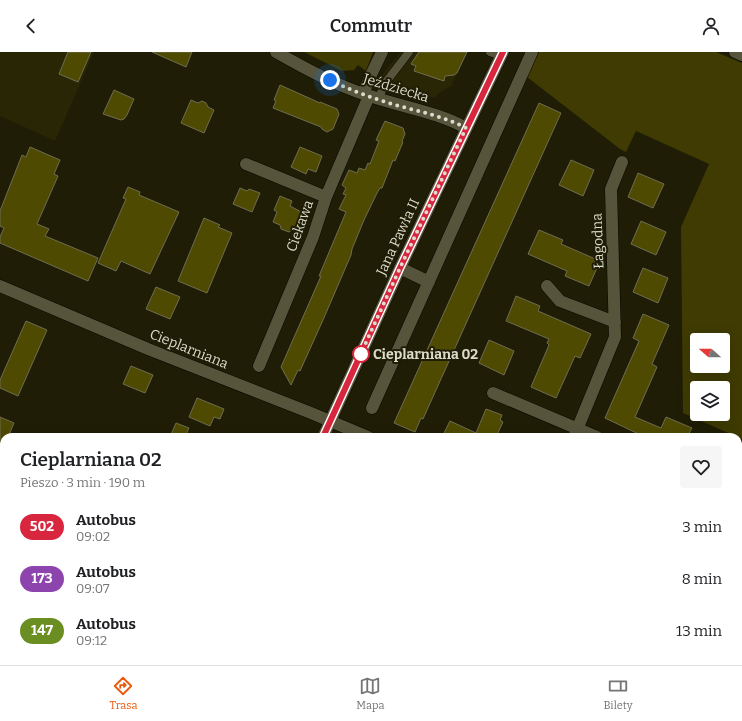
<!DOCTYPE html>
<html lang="pl">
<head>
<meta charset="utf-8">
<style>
  body { margin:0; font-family:Bitter,serif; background:#f6f6f6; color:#202124; height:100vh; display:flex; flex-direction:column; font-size:15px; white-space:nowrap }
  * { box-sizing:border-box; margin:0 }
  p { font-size:13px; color:#757577 }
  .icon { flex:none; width:22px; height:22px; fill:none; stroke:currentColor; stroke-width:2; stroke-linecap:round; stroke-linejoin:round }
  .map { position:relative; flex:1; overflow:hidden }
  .panel { position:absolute; left:0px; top:381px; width:742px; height:232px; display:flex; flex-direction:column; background:#fff; border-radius:12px 12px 0 0; box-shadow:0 4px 16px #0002 }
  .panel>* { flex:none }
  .badge { padding:0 8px; border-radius:13px; font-size:14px; line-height:26px }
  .needle { width:26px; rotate:290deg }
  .buttons { position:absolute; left:690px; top:281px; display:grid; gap:8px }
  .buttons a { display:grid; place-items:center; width:40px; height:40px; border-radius:4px; background:#fff; box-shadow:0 4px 16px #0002; font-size:20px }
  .you { position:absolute; width:20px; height:20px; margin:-10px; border:3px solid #fff; border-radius:50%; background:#1a73e8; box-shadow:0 0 0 6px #1a73e833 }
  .map>.badge { position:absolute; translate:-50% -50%; box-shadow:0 0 0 2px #fff }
  .round { display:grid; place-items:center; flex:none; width:42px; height:42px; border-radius:4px; background:#f6f6f6 }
  .headline { display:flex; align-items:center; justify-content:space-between; height:68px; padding:0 20px }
  h1 { font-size:19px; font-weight:600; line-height:30px }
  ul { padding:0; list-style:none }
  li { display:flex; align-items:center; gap:12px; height:52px; padding:0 20px }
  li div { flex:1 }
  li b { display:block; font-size:15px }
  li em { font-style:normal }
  li .badge { min-width:44px; font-weight:700; text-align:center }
  header { display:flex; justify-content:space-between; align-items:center; height:52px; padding:0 20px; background:#fff; font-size:18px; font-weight:600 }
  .dock { display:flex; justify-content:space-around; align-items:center; height:56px; border-top:1px solid #e0e0e0; background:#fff; font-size:11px; color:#757577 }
  .dock a { display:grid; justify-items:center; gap:2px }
  .dock .selected { color:#ea580c }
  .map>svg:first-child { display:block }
</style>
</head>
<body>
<header><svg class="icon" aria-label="back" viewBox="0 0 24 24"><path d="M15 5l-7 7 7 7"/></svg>Commutr<svg class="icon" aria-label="person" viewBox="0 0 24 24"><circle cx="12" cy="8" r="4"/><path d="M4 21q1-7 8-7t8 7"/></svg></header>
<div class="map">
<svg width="742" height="613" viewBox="0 0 742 613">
  <rect width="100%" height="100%" fill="#1f1d05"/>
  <!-- built -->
  <path fill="#292605" d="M 0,0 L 94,0 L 55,89 L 0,64 Z
    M 401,0 L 467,0 L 451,34 L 439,41 L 435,46 L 377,29 Z"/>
  <!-- green -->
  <path fill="#3f3b03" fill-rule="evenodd" d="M 304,0 L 373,0 L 366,19 L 358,13 L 354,18 L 342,19 Z
    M 539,0 L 716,0 L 742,11 L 742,387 L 683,361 L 681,175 L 709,112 L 636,79 L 626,100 L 620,97 L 527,25 ZM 697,288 L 723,288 L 723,314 L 697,314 ZM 697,336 L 723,336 L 723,362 L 697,362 Z"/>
  <!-- building -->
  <path fill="#4f4a02" stroke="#6f6d52" d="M 68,0 L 91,0 L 78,30 L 59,22 Z
    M 152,0 L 192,0 L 186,15 Z
    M 419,0 L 467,0 L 457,21 L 454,23 L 445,24 L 444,29 L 414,19 L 416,14 L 411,12 Z
    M 280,33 L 320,51 L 320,50 L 337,57 L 339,62 L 333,77 L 327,80 L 322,77 L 321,75 L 273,56 L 276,49 L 274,48 Z
    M 114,38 L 134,47 L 127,63 L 124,67 L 121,68 L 103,62 Z
    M 191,48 L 198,51 L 202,49 L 206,51 L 208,55 L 214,58 L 204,81 L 181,71 Z
    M 539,51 L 561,61 L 427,358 L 423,367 L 421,366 L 415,380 L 394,371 Z
    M 385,69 L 403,76 L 405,82 L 402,89 L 403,90 L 395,109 L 393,108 L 382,136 L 380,136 L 377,141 L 364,168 L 352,197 L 351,203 L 323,268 L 300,319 L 298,318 L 291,333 L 281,315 L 321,224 L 319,224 L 346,160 L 339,157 L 346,143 L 343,142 L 346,136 L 342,133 L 349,118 L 357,121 L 359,116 L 365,118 L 368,111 L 370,112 L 379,89 L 376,88 Z
    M 30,95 L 60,108 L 54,122 L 58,124 L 37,172 L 49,177 L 45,184 L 98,206 L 88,229 L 0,191 L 0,185 L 4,176 L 0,174 L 0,159 L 22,103 L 26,105 Z
    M 300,95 L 322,104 L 316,120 L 308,117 L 306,122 L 291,115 Z
    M 571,108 L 594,118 L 583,144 L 559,133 Z
    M 638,121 L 664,132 L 653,156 L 628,145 Z
    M 128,135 L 140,140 L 139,143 L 179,160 L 150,222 L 121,209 L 116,219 L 98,211 L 126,147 L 123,146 Z
    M 240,136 L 247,139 L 249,137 L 260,141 L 252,160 L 233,152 Z
    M 280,144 L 292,149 L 290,154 L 307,163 L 300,181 L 292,178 L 289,180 L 281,177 L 280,173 L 273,170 L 277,160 L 274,158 Z
    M 204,166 L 220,173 L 218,175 L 232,181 L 207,241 L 178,229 Z
    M 641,169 L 666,180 L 656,203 L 631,192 Z
    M 539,178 L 563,188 L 561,192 L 600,209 L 589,234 L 565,224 L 567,219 L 528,202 Z
    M 643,216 L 668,226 L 658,251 L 633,240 Z
    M 156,235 L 180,245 L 170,267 L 146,257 Z
    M 516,244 L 540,254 L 538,259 L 591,282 L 580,306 L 575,304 L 556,346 L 531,335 L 549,293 L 547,291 L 549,287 L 506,269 Z
    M 643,262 L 669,273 L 652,312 L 657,315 L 635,365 L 661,376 L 666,365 L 692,376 L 687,385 L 645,385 L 605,366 L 639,289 L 633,286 Z
    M 26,269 L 47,278 L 18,344 L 0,336 L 0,328 Z
    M 489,288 L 514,299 L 504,323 L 479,311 Z
    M 131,314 L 153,323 L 145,341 L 123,332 Z
    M 197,346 L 224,357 L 220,367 L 214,365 L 210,374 L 189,365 Z
    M 486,357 L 502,363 L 500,368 L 503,370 L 496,385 L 442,385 L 450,369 L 476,381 Z
    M 0,365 L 14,371 L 8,385 L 4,385 L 4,395 L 0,404 Z
    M 176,371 L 189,376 L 185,385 L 170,385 Z"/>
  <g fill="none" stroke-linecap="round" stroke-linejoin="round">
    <defs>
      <path id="lane" d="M 490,0 L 501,4
        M 378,47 L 386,30 L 409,0"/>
      <path id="street" d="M 276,0 C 306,17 337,34 370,44 C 402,55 437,60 466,76
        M 735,0 L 742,3
        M 363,42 L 370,25 L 382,0
        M 246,112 L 326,145
        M 400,216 L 429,230
        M 0,234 L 148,297 L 311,361 L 368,385
        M 547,234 L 560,249 L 615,270
        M 259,314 L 313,185 L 326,145 L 369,44
        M 493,341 L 597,385
        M 372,356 L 532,0
        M 574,385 L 615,285 L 611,137 L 622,110
        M 0,415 L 4,417
        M 738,446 L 742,448
        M 738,546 L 742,548
        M 0,588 L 4,579
        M 113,613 L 115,609
        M 255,613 L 257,609
        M 367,613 L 369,609
        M 474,613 L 476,609
        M 585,613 L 587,609"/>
      <path id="secondary" d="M 323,385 L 400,216 L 503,0
        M 220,613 L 222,609"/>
    </defs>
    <!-- lane casing -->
    <use href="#lane" stroke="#090700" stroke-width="9"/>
    <!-- street casing -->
    <use href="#street" stroke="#090700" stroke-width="13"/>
    <!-- secondary casing -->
    <use href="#secondary" stroke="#090700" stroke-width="13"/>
    <!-- lane -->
    <use href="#lane" stroke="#56543a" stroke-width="8"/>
    <!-- street -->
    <use href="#street" stroke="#56543a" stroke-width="12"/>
    <!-- secondary -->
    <use href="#secondary" stroke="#56543a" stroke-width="12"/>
  </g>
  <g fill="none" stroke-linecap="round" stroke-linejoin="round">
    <defs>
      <path id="line" d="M 323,385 L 400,216 L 503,0"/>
    </defs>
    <!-- line casing -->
    <use href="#line" stroke="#fff" stroke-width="9"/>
    <!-- line -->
    <use href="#line" stroke="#d7263d" stroke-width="6"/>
    <!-- walk -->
    <path stroke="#dcdccd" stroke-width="4" stroke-dasharray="0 7.2" d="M 330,28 C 352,39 375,47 399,54 C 422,60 445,65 466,76 L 400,216 L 358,308 L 361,302"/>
  </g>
  <!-- markers -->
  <circle fill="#fff" stroke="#d7263d" stroke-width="2" cx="361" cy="302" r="8"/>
  <g text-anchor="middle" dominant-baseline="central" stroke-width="4" stroke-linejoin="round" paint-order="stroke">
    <!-- street labels -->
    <g font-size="14" fill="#dcdccd" stroke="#1f1d05">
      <text transform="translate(396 36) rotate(17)">Jeździecka</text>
      <text transform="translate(300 174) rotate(-70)">Ciekawa</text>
      <text transform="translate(398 185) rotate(-65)">Jana Pawła II</text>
      <text transform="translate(598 189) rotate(-92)">Łagodna</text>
      <text transform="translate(189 297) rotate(22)">Cieplarniana</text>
    </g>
    <!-- stop labels -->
    <g font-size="14" font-weight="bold" fill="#dcdccd" stroke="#1f1d05" text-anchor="start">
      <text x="373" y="302">Cieplarniana 02</text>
    </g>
  </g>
</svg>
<div class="buttons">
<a><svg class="needle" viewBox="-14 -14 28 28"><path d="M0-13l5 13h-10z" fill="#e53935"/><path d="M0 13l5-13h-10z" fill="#757577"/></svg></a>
<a><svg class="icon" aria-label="layers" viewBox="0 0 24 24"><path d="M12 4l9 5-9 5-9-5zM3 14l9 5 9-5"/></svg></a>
</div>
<div class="you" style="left:330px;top:28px"></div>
<section class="panel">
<div class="headline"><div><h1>Cieplarniana 02</h1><p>Pieszo · 3 min · 190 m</p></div><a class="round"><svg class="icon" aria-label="heart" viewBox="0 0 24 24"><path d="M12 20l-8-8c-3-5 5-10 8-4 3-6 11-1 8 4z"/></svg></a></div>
<ul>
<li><span class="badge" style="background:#d7263d;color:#fff">502</span><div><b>Autobus</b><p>09:02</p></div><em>3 min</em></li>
<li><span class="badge" style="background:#8e44ad;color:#fff">173</span><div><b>Autobus</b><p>09:07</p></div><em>8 min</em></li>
<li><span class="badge" style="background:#6b8e23;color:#fff">147</span><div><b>Autobus</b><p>09:12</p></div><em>13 min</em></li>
</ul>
</section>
</div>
<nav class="dock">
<a class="selected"><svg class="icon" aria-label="directions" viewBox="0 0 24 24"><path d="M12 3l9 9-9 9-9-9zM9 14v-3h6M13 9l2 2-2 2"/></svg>Trasa</a>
<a><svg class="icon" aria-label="map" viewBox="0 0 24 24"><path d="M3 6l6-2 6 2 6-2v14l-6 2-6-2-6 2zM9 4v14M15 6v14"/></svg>Mapa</a>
<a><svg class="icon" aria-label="tickets" viewBox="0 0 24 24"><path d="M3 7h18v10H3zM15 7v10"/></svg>Bilety</a>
</nav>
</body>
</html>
